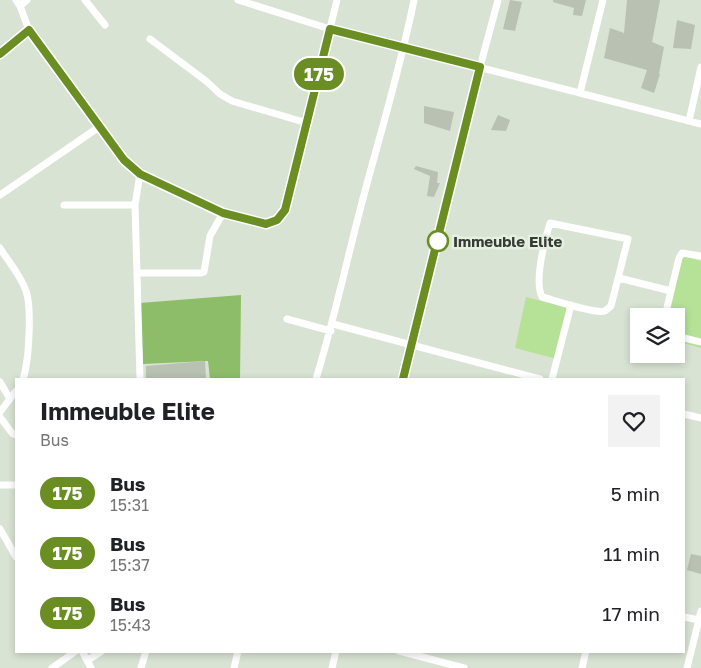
<!DOCTYPE html>
<html lang="fr">
<head>
<meta charset="utf-8">
<style>
  body { margin:0; font-family:"Golos Text",sans-serif; background:#f2f2f2; color:#202124; height:100vh; display:flex; flex-direction:column; font-size:19px; white-space:nowrap }
  * { box-sizing:border-box; margin:0 }
  p { font-size:16px; color:#757577 }
  .icon { flex:none; width:28px; height:28px; fill:none; stroke:currentColor; stroke-width:2; stroke-linecap:round; stroke-linejoin:round }
  .map { position:relative; flex:1; overflow:hidden }
  .sheet { position:absolute; left:15px; top:378px; width:670px; height:275px; display:flex; flex-direction:column; background:#fff; border-radius:0px; box-shadow:0 2px 8px #0003 }
  .sheet>* { flex:none }
  .badge { padding:0 10px; border-radius:16px; font-size:18px; line-height:32px }
  .buttons { position:absolute; left:630px; top:308px; display:grid; gap:10px }
  .buttons a { display:grid; place-items:center; width:55px; height:55px; border-radius:0px; background:#fff; box-shadow:0 2px 8px #0003; font-size:25px }
  .map>.badge { position:absolute; translate:-50% -50%; box-shadow:0 0 0 2px #fff }
  .round { display:grid; place-items:center; flex:none; width:52px; height:52px; border-radius:0px; background:#f2f2f2 }
  .head { display:flex; align-items:center; justify-content:space-between; height:85px; padding:0 25px }
  h1 { font-size:24px; font-weight:700; line-height:38px }
  ul { padding:0; list-style:none }
  li { display:flex; align-items:center; gap:15px; height:60px; padding:0 25px }
  li div { flex:1 }
  li b { display:block; font-size:19px }
  li em { font-style:normal }
  li .badge { min-width:55px; font-weight:700; text-align:center }
  .map>svg:first-child { display:block }
</style>
</head>
<body>
<div class="map">
<svg width="701" height="668" viewBox="0 0 701 668">
  <rect width="100%" height="100%" fill="#d9e3d3"/>
  <!-- green -->
  <path fill="#b5e296" d="M 679,255 L 701,261 L 701,348 L 676,341 L 676,316 L 662,316 Z
    M 526,297 L 568,308 L 557,359 L 515,348 Z"/>
  <!-- forest -->
  <path fill="#8dbd69" d="M 241,295 L 240,379 L 210,379 L 208,361 L 143,364 L 140,303 Z"/>
  <!-- building -->
  <path fill="#b8c1b2" d="M 510,0 L 522,2 L 515,31 L 503,29 Z
    M 553,0 L 586,0 L 582,16 L 573,15 L 574,8 L 553,2 Z
    M 627,0 L 660,0 L 652,42 L 664,47 L 659,74 L 660,74 L 654,93 L 641,88 L 647,70 L 604,58 L 610,28 L 624,33 Z
    M 677,20 L 695,25 L 691,49 L 673,48 Z
    M 424,106 L 454,112 L 450,131 L 424,123 Z
    M 498,115 L 510,120 L 506,131 L 491,130 Z
    M 416,166 L 438,172 L 437,183 L 440,183 L 434,197 L 427,196 L 430,176 L 414,169 Z
    M 205,361 L 206,379 L 146,379 L 146,366 Z
    M 691,554 L 701,556 L 701,574 L 687,570 Z"/>
  <g fill="none" stroke-linecap="round" stroke-linejoin="round">
    <!-- minor -->
    <path stroke="#fff" stroke-width="7" d="M 16,0 L 20,6 L 29,30 L 124,160 L 140,174 L 223,213 L 266,224 L 277,220 L 285,210 L 337,0
      M 85,0 L 105,25
      M 238,0 L 330,29 L 701,124
      M 20,6 L 27,0
      M 150,39 L 206,81 L 220,94 L 232,101 L 307,123
      M 0,54 L 29,30
      M 580,93 L 603,0
      M 689,121 L 701,67
      M 140,174 L 135,205 L 140,379
      M 0,195 L 99,127
      M 64,205 L 135,205
      M 550,223 L 628,239 L 611,306 C 610,307 606,310 605,311 C 595,314 554,300 542,297 C 534,281 545,240 550,223 Z
      M 0,248 C 8,261 21,276 26,291 C 32,308 29,361 23,379
      M 137,273 L 201,273 L 204,272 L 210,236 L 223,213
      M 619,278 L 671,291
      M 665,316 L 679,258 L 682,253 L 701,256
      M 287,319 L 331,331
      M 333,324 L 540,379
      M 676,336 L 701,342
      M 316,379 C 335,317 348,254 365,191 C 382,128 401,65 414,0
      M 403,379 L 480,67 L 498,0
      M 552,379 L 571,305
      M 0,382 L 10,399
      M 0,412 L 16,391
      M 684,414 L 701,418
      M 0,417 L 12,433 L 16,435
      M 0,485 L 16,485
      M 0,529 L 16,557
      M 684,617 L 699,620
      M 82,651 L 91,668
      M 399,651 L 464,668
      M 88,660 L 102,651
      M 52,668 L 76,651
      M 141,668 L 146,651
      M 234,668 L 238,651
      M 332,668 L 336,651
      M 582,668 L 586,651
      M 687,668 L 701,611"/>
  </g>
  <g fill="none" stroke-linecap="round" stroke-linejoin="round">
    <defs>
      <path id="line" d="M 0,54 L 29,30 L 124,160 L 140,174 L 223,213 L 266,224 L 277,220 L 285,210 L 330,29 L 480,67 L 403,379"/>
    </defs>
    <!-- line casing -->
    <use href="#line" stroke="#fff" stroke-width="11"/>
    <!-- line -->
    <use href="#line" stroke="#6b8e23" stroke-width="8"/>
  </g>
  <!-- markers -->
  <circle fill="#fff" stroke="#6b8e23" stroke-width="2.5" cx="438" cy="241" r="10"/>
  <g text-anchor="middle" dominant-baseline="central" stroke-width="5" stroke-linejoin="round" paint-order="stroke">
    <!-- stop labels -->
    <g font-size="15" font-weight="bold" fill="#373b35" stroke="#e6f0e0" text-anchor="start">
      <text x="453" y="241">Immeuble Elite</text>
    </g>
  </g>
</svg>
<div class="buttons">
<a><svg class="icon" aria-label="layers" viewBox="0 0 24 24"><path d="M12 4l9 5-9 5-9-5zM3 14l9 5 9-5"/></svg></a>
</div>
<b class="badge" style="left:319px;top:74px;background:#6b8e23;color:#fff">175</b>
<section class="sheet">
<div class="head"><div><h1>Immeuble Elite</h1><p>Bus</p></div><a class="round"><svg class="icon" aria-label="heart" viewBox="0 0 24 24"><path d="M12 20l-8-8c-3-5 5-10 8-4 3-6 11-1 8 4z"/></svg></a></div>
<ul>
<li><span class="badge" style="background:#6b8e23;color:#fff">175</span><div><b>Bus</b><p>15:31</p></div><em>5 min</em></li>
<li><span class="badge" style="background:#6b8e23;color:#fff">175</span><div><b>Bus</b><p>15:37</p></div><em>11 min</em></li>
<li><span class="badge" style="background:#6b8e23;color:#fff">175</span><div><b>Bus</b><p>15:43</p></div><em>17 min</em></li>
</ul>
</section>
</div>
</body>
</html>
